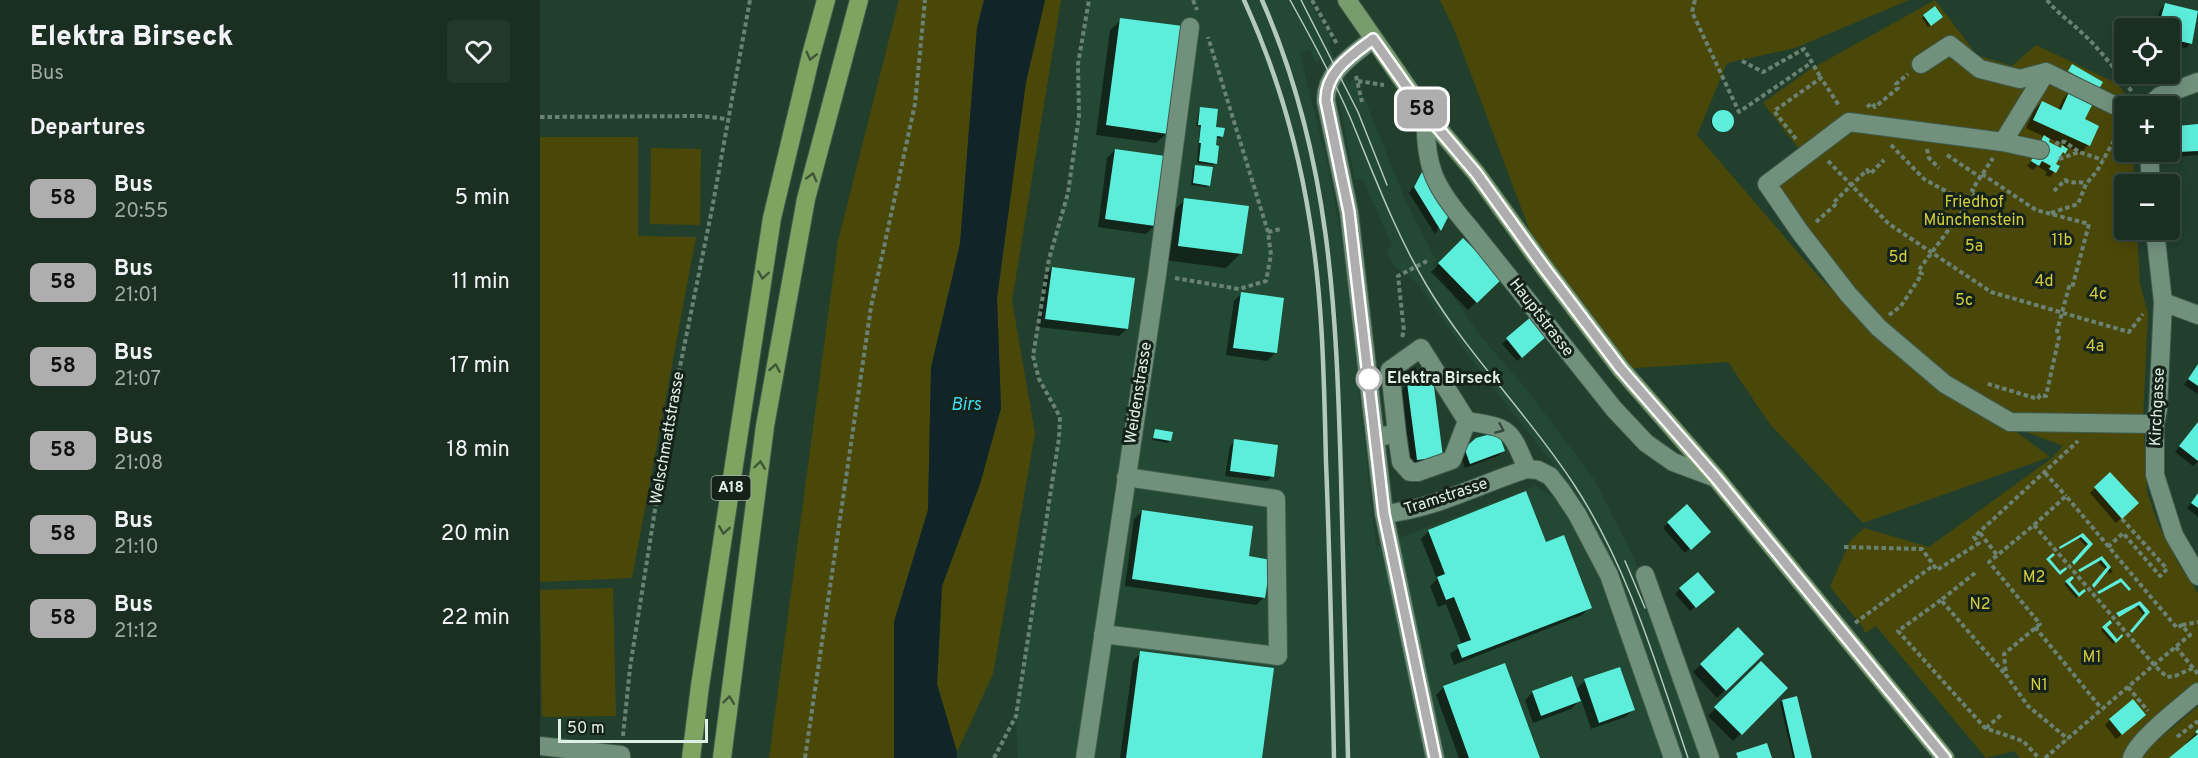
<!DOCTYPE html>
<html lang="en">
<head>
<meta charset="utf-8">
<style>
  body { margin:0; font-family:Overpass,sans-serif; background:#23372a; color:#f1f3f6; height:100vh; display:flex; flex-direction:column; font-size:22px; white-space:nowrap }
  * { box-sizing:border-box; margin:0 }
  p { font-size:20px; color:#9fa9a5 }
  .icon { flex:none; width:33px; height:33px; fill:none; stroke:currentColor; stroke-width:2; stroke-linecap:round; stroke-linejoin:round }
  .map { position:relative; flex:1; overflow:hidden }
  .panel { display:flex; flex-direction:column; background:#1a2f22; width:540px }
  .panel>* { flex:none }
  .badge { padding:0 12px; border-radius:9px; font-size:21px; line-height:39px }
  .fabs { position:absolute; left:1574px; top:18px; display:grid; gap:12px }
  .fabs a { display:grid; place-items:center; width:66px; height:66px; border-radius:6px; background:#1a2f22; box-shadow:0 3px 15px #0003,0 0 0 2px #384a40; font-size:30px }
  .scale { position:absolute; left:18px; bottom:15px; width:150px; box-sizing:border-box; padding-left:6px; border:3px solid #deefe4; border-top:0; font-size:16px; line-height:21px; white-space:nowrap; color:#deefe4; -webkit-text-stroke:4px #15221a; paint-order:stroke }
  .map>.badge { position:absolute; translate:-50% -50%; box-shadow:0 0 0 3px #fff }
  h2 { padding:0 30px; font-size:22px; line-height:54px }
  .round { display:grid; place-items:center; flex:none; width:63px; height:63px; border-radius:6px; background:#23372a }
  .headline { display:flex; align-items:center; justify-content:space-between; height:102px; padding:0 30px }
  h1 { font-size:28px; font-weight:800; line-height:45px }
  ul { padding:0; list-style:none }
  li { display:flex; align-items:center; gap:18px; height:84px; padding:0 30px }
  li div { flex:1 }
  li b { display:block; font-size:22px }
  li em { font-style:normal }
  li .badge { min-width:66px; font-weight:700; text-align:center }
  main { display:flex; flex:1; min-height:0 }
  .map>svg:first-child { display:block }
</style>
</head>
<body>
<main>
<section class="panel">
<div class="headline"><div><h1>Elektra Birseck</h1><p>Bus</p></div><a class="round"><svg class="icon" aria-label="heart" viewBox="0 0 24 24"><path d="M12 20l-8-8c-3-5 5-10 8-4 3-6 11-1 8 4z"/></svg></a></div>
<h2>Departures</h2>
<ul>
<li><span class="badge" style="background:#aeaeae;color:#111">58</span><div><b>Bus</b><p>20:55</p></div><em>5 min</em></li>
<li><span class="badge" style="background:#aeaeae;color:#111">58</span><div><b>Bus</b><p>21:01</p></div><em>11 min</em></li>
<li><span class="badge" style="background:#aeaeae;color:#111">58</span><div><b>Bus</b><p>21:07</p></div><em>17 min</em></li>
<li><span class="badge" style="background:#aeaeae;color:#111">58</span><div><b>Bus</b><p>21:08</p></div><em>18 min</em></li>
<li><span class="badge" style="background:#aeaeae;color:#111">58</span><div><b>Bus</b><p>21:10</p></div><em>20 min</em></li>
<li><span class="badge" style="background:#aeaeae;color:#111">58</span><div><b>Bus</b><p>21:12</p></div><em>22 min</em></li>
</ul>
</section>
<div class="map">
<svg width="1658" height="758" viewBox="0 0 1658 758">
  <rect width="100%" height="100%" fill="#223f2e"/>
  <!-- built -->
  <path fill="#234833" d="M 549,0 L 769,0 L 791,38 L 788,45 L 808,83 L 814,79 L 825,100 L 866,202 L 896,260 L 892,263 L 898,273 L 938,333 L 987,390 L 1054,479 L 1094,558 L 1131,658 L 1164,758 L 1139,758 L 1042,512 L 1011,461 L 929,357 L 878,284 L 854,266 L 846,250 L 852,246 L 823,179 L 815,180 L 799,101 L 779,59 L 776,63 L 770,50 L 760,53 L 789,170 L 804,255 L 836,547 L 996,486 L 1023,503 L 1065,583 L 1122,758 L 478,758 L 476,716 L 519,438 L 520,417 L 499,379 L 493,356 L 509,259 L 528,193 L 539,116 L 538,64 Z"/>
  <!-- green -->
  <path fill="#4a4808" d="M 359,0 L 444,0 L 437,28 L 420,244 L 391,368 L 388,510 L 354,622 L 354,758 L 229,758 L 298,241 Z
    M 505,0 L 521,0 L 472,301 L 495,433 L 453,674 L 417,752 L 397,684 L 402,586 L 440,484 L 461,408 L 457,299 L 485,86 Z
    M 900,0 L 1369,0 L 1255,48 L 1187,63 L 1157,135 L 1280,278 L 1326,322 L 1393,380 L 1281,275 L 1219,185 L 1262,153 L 1223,103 L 1269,70 L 1395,0 L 1437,55 L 1472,66 L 1496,45 L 1578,84 L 1594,106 L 1584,106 L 1584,152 L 1600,153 L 1593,155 L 1595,184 L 1584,184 L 1584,230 L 1597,230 L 1600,284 L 1608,314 L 1603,418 L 1607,492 L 1618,524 L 1637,561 L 1658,593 L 1658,685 L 1585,750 L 1583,758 L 1480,758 L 1474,751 L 1446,758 L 1336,626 L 1325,633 L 1323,627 L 1290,587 L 1310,541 L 1324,528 L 1389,547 L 1512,458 L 1523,446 L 1466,424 L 1510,457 L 1323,523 L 1229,423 L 1188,362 L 1081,369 L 1003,266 L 914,29 Z
    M 0,137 L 98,137 L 98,236 L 156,237 L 92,578 L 0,582 Z
    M 111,148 L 161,149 L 160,225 L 110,224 Z
    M 73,588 L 76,716 L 2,717 L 0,590 Z
    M 1658,706 L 1658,758 L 1600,758 L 1604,752 Z"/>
  <!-- water -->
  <path fill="#112427" d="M 444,0 L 505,0 L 486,82 L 457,298 L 461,408 L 440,484 L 402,586 L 397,684 L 417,752 L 417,758 L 354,758 L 354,622 L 388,510 L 391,368 L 420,244 L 437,28 Z"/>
  <!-- shadow -->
  <path fill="#0007" fill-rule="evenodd" d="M 1625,4 L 1658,13 L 1651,43 L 1646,48 L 1634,46 L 1632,48 L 1629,48 L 1629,28 L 1615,28 L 1620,10 Z
    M 1384,16 L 1399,19 L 1388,27 L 1382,18 Z
    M 581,20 L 627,133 L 616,143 L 556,135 L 570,30 Z
    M 1530,91 L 1543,120 L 1548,145 L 1541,153 L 1527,147 L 1514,165 L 1518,167 L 1510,177 L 1505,175 L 1507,172 L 1497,166 L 1493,170 L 1487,166 L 1496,155 L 1499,142 L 1505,137 L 1486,128 L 1494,110 L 1502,102 L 1518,110 L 1523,99 ZM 1509,138 L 1524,145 L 1520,150 L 1507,142 Z
    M 661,108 L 682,136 L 680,138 L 675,138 L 675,163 L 673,165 L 657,163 L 660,127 L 656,126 L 659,110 Z
    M1171 122a10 10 0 1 1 20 0a10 10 0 1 1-20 0Z
    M 1658,126 L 1658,155 L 1634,157 L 1633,132 L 1638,127 Z
    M 575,150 L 614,226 L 606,234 L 558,227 L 567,158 Z
    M 655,167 L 669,185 L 667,187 L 651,185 L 653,169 Z
    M 882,174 L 907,215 L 895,234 L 869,193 Z
    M 645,200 L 701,253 L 686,268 L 624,260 L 630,214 Z
    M 923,240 L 960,278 L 928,310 L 891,272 Z
    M 512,268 L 587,329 L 579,336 L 498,327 L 504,276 Z
    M 702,293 L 735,353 L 727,361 L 686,355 L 694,301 Z
    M 991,318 L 1001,340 L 977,361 L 962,344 Z
    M 1658,364 L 1658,394 L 1644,385 Z
    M 868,384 L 902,456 L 870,467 L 860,392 Z
    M 1658,423 L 1658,462 L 1653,466 L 1635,452 Z
    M 615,431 L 630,440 L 628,443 L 612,440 Z
    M 695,441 L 733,476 L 727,481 L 685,476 L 690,446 Z
    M 931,446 L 963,451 L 958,456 L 925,468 L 921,456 Z
    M 1570,474 L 1597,503 L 1576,523 L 1550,493 Z
    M 1658,494 L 1658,517 L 1647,508 Z
    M 1147,506 L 1169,532 L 1145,553 L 1123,528 Z
    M 602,511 L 707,557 L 724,597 L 716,605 L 585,586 L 594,519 Z
    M 889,531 L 1005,544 L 1050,607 L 1042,615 L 914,665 L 910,654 L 922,645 L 906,604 L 898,607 L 890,586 L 897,579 L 881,539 Z
    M 1540,536 L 1551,544 L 1531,566 L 1547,547 L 1538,538 Z
    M 1561,558 L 1573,571 L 1570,574 L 1557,561 Z
    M 1532,578 L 1528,582 L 1539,595 L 1536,598 L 1524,584 Z
    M 1140,589 L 1168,597 L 1150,611 L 1135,594 Z
    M 1600,603 L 1608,612 L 1589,634 L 1604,616 L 1596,606 L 1575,617 Z
    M 1570,623 L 1565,627 L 1576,641 L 1573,644 L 1561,630 Z
    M 1198,629 L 1222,654 L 1177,698 L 1153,672 Z
    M 601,653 L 720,758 L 580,758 L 593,661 Z
    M 1221,663 L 1246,688 L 1193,741 L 1168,716 Z
    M 1045,681 L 1093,710 L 1085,717 L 1051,729 L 1041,699 L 1031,709 L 993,723 L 985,700 L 993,692 L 1035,690 Z
    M 904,687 L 999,758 L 919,758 L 896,695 Z
    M 1242,701 L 1270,758 L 1253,758 L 1240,703 Z
    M 1570,720 L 1599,720 L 1576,739 L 1565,725 Z
    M 1658,731 L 1658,758 L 1632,758 L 1647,745 L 1646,743 Z"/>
  <!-- building -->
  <path fill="#5ceeda" d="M 1625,3 L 1658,11 L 1652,44 L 1639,41 L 1638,44 L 1629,42 L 1629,28 L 1618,28 Z
    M 1395,6 L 1403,17 L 1391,26 L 1383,15 Z
    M 580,18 L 643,26 L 628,134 L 566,125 Z
    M 1532,64 L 1563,82 L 1559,89 L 1528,71 Z
    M 1530,90 L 1554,101 L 1545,119 L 1559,126 L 1550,146 L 1493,120 L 1502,101 L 1521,110 Z
    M 660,107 L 678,109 L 676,127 L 685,128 L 683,137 L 677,136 L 676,145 L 679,146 L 677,164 L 659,161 L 661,143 L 659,143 L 661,125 L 658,125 Z
    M1172 121a11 11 0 1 1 22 0a11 11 0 1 1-22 0Z
    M 1658,124 L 1658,151 L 1639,152 L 1637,126 Z
    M 1504,135 L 1510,139 L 1509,142 L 1521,148 L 1522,145 L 1528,149 L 1525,154 L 1523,152 L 1516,164 L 1520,166 L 1516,173 L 1509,169 L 1511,166 L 1502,161 L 1499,166 L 1491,161 Z
    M 575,149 L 625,156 L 615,226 L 565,219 Z
    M 655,165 L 673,167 L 670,186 L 653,183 Z
    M 882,172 L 909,215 L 901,231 L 874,187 Z
    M 644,198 L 709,206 L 702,254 L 638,246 Z
    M 923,238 L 963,278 L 937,303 L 898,263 Z
    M 512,267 L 595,278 L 588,329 L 505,319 Z
    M 701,292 L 744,298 L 737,353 L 693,348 Z
    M 992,316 L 1008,335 L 982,358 L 966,338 Z
    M 1658,364 L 1658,386 L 1648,379 Z
    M 893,379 L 903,457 L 877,460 L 867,383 Z
    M 1658,422 L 1658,461 L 1639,446 Z
    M 615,429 L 633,432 L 631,441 L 613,438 Z
    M 947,435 L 960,437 L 965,451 L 930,464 L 925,450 L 928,445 L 936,438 Z
    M 694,439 L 738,445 L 734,477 L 690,471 Z
    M 1570,472 L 1599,503 L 1582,519 L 1554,487 Z
    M 986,491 L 1006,542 L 1024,535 L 1052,608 L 922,658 L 917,645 L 931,640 L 914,597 L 906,600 L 897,577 L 905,574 L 888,530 Z
    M 1658,493 L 1658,508 L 1651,503 Z
    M 1147,504 L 1171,532 L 1151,550 L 1127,522 Z
    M 602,510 L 713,526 L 709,556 L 731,560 L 725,598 L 592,579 Z
    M 1543,533 L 1553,544 L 1534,565 L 1532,562 L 1548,544 L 1541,537 L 1520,549 L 1519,547 Z
    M 1513,553 L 1515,555 L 1510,559 L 1520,571 L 1526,567 L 1527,569 L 1520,575 L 1506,559 Z
    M 1562,556 L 1571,567 L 1554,588 L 1552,585 L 1567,567 L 1561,560 L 1540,572 L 1538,570 Z
    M 1158,572 L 1175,592 L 1156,608 L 1139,588 Z
    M 1532,576 L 1534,578 L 1530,582 L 1539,593 L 1544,589 L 1546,591 L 1539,597 L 1525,581 Z
    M 1581,578 L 1591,589 L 1589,591 L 1581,582 L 1559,594 L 1557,592 Z
    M 1600,601 L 1610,612 L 1592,633 L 1590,631 L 1605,613 L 1599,605 L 1579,617 L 1576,613 Z
    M 1570,620 L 1572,623 L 1567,627 L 1577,639 L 1582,634 L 1583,636 L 1576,643 L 1562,627 Z
    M 1198,627 L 1224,654 L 1186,691 L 1160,664 Z
    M 600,651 L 734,668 L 722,758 L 586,758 Z
    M 1221,661 L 1248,688 L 1202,735 L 1174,707 Z
    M 965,663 L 1000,758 L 929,758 L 903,686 Z
    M 1080,667 L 1095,710 L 1059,723 L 1044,679 Z
    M 1032,676 L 1041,701 L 1001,716 L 992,691 Z
    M 1257,696 L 1272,758 L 1255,758 L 1242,700 Z
    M 1593,699 L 1606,715 L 1582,735 L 1569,719 Z
    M 1658,729 L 1658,758 L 1629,758 L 1658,734 L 1655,732 Z
    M 1227,743 L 1232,758 L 1198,758 L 1196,753 Z"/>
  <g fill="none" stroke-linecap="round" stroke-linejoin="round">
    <defs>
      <path id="minor" d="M 833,39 C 813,55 785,72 786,101 L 809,212 L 844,514 L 895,758
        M 1381,64 L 1410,45 L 1440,69 L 1480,79 L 1506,72
        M 1609,106 L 1620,96 L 1658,82
        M 886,114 C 884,167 895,188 929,227 L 1074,409 L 1106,443 L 1133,462 L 1176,478
        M 1463,142 L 1506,72 L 1584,110
        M 1500,150 L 1463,142 L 1309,122 L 1227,184 L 1260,232 L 1308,294 L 1339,328 L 1405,384 L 1470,422 L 1615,424
        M 1609,152 L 1611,184
        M 1615,230 L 1623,302 L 1618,409 L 1615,424 L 1615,475 L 1634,535 L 1658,576
        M 1623,302 L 1658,315
        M 857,434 L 861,462 L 870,472 L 878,472 L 912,460 L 927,421
        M 835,437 L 857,434 L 850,370 L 881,348 L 927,421 C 970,428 970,428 987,469
        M 844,514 C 895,509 939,484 987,469 L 998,470 L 1010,476 L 1021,490 L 1037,514 L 1069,575 L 1133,758
        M 1105,575 L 1170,758
        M 563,634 L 738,656 L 736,499 L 586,477
        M 0,746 L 81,755 L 81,758
        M 545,758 L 617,275 L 650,27
        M 1592,758 C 1597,740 1642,706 1658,692"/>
      <path id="major" d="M 807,0 L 886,114 L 936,173 L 1003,266 L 1081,369 L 1176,478 L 1405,758"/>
      <path id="highway" d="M 151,758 L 160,686 L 232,218 L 271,55 L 286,0
        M 182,758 L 225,426 L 266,199 L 319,0"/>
    </defs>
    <!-- minor casing -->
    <use href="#minor" stroke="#3f5a4c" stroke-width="20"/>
    <!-- major casing -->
    <use href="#major" stroke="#3f5a4c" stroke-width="20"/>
    <!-- highway casing -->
    <use href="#highway" stroke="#3f5a4c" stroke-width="20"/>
    <!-- path -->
    <path stroke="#6a8273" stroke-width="4" stroke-dasharray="4.5 3" stroke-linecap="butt" d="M 653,0 L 657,10
      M 772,0 L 797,44
      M 1155,0 L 1152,12 L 1199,112 L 1271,63
      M 1507,0 C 1517,13 1530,21 1541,32 C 1561,50 1577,72 1593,93
      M 1202,61 L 1223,72 L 1264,49 L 1281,78
      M 816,76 L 822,102
      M 818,81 L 844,85
      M 1327,107 L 1332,103 L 1335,107 L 1358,88 L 1356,84 L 1368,74
      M 0,117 L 161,116 L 187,119
      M 1256,139 L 1234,111 L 1281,78 L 1300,107
      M 1351,145 L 1384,179 L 1429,204
      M 1516,145 L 1519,141 L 1525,142 L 1539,152
      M 1387,149 L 1389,158 L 1399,168
      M 1407,155 L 1440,177
      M 1519,159 L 1539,152 L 1563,160
      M 1288,161 L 1349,224 L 1451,292 L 1589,332 L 1603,314
      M 1442,174 L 1496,210 L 1549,224 L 1532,288 L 1529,287 L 1517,331 L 1519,337 L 1506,396 L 1500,395 L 1498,399 L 1445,383
      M 1514,191 L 1525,180 C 1532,185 1538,180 1546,184
      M 1511,213 L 1538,204 L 1546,184 L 1557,171 L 1582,126
      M 1276,222 L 1295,205 L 1293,203 L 1327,170 L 1330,174 L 1344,160
      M 728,232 L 741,229
      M 635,278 L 699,289 L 726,281 L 731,255 L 728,232 L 668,37
      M 1349,315 L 1361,306 L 1382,274 L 1378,271 L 1436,193 L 1432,190 L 1453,158
      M 862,337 L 864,331 L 858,276 L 887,261
      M 1505,473 L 1526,496
      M 1494,525 L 1614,665 L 1627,677 L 1635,676 L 1653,668
      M 1440,533 L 1457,555
      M 1304,547 L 1382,549 L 1397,570 L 1439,543 L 1434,537 L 1538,441
      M 1568,547 L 1583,533 L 1620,576 L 1627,569 L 1582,519
      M 1435,573 L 1401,600 L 1465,674
      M 1401,600 L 1358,631 L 1445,728 L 1483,741 L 1499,758
      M 1315,623 L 1394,565
      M 1642,625 L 1658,622
      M 1495,627 L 1561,708
      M 1636,647 L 1658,674
      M 1588,687 L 1608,711
      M 1446,728 L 1461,715
      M 83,736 L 90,668 L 129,421 L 172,209 L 210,0
      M 1637,737 L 1658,721
      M 265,758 L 331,307 L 375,104 L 385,0
      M 454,758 L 476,716 L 519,438 L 520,417 L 499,379 L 493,356 L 509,259 L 528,193 L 539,116 L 538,64 L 549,0
      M 1505,758 C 1553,717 1601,675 1650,635 L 1642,625 L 1637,628 L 1526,496 L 1494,525 L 1449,562 L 1500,624 L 1464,654 L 1466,675 L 1488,706 L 1528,739"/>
    <!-- minor -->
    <use href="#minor" stroke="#71917d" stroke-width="18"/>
    <!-- major -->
    <use href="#major" stroke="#799c6c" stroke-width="18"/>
    <!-- highway -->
    <use href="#highway" stroke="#7fa461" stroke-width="18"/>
    <!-- tram -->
    <path stroke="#b4c8bb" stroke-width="1.5" d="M 750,0 C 771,38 793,77 810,117 C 834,175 855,232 887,286 C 929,356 988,414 1033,483 C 1088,566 1116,664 1148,758
      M 761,0 L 818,112 L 847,185
      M 1085,561 L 1105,608"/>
    <!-- rail -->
    <path stroke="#b4c8bb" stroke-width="4.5" d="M 704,0 C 736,70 758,145 770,222 C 783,301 784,382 786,462 C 790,561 792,659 794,758
      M 722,0 C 791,158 796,308 801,476 C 803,570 805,664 808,758"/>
  </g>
  <!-- one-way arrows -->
  <defs><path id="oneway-chevron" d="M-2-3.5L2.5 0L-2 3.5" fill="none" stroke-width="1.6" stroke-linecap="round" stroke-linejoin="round" transform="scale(1.5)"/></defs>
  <g stroke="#3f5636">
    <use href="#oneway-chevron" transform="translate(271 56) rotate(104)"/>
    <use href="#oneway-chevron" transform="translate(272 177) rotate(-75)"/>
    <use href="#oneway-chevron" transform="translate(223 275) rotate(99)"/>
    <use href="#oneway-chevron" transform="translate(235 368) rotate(-80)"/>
    <use href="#oneway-chevron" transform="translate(220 465) rotate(-82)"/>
    <use href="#oneway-chevron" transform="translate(184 530) rotate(99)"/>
    <use href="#oneway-chevron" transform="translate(189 700) rotate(-83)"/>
  </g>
  <use stroke="#35493d" href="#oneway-chevron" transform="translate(960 429) rotate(24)"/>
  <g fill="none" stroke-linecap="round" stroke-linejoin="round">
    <defs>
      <path id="line" d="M 895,758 L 844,514 L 809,212 L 786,101 C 785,72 812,55 833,39 L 886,114 L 936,173 L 1003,266 L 1081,369 L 1176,478 L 1405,758"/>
    </defs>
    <!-- line casing -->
    <use href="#line" stroke="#fff" stroke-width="14"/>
    <!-- line -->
    <use href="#line" stroke="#aeaeae" stroke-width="9"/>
  </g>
  <!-- markers -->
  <circle fill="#fff" stroke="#aeaeae" stroke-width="3" cx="829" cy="379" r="12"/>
  <g text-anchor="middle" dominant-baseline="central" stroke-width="6" stroke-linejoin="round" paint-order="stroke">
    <!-- shield labels -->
    <rect fill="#15221a" stroke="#a2b2a7" stroke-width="1.5" x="171.5" y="476" width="39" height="24" rx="4.5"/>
    <g font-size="15" font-weight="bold" fill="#deefe4">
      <text x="191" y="488">A18</text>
    </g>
    <!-- park labels -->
    <g font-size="16" fill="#d3cd3d" stroke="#15221a">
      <text x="1434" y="203">Friedhof<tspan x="1434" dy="18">Münchenstein</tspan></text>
      <text x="1522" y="241">11b</text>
      <text x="1434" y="247">5a</text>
      <text x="1358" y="258">5d</text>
      <text x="1504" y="282">4d</text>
      <text x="1558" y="295">4c</text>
      <text x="1424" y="301">5c</text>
      <text x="1555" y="347">4a</text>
      <text x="1494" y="578">M2</text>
      <text x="1440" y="605">N2</text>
      <text x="1552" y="658">M1</text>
      <text x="1499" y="686">N1</text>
    </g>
    <!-- street labels -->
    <g font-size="16" fill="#deefe4" stroke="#15221a">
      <text transform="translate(1001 318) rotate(52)">Hauptstrasse</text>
      <text transform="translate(599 393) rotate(-81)">Weidenstrasse</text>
      <text transform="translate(1618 407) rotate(-87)">Kirchgasse</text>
      <text transform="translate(128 438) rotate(-80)">Welschmattstrasse</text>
      <text transform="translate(906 497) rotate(-18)">Tramstrasse</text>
    </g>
    <!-- stop labels -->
    <g font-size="16" font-weight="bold" fill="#deefe4" stroke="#15221a" text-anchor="start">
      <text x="847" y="379">Elektra Birseck</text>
    </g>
    <!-- water labels -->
    <g font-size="18" font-style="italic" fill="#41dbee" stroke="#15221a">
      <text x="426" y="405">Birs</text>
    </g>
  </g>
</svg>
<div class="fabs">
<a><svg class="icon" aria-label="locate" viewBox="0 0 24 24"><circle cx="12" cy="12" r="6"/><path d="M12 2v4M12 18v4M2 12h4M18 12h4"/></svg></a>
<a>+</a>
<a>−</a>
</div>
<div class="scale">50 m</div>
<b class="badge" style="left:882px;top:109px;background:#aeaeae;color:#111">58</b>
</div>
</main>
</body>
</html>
